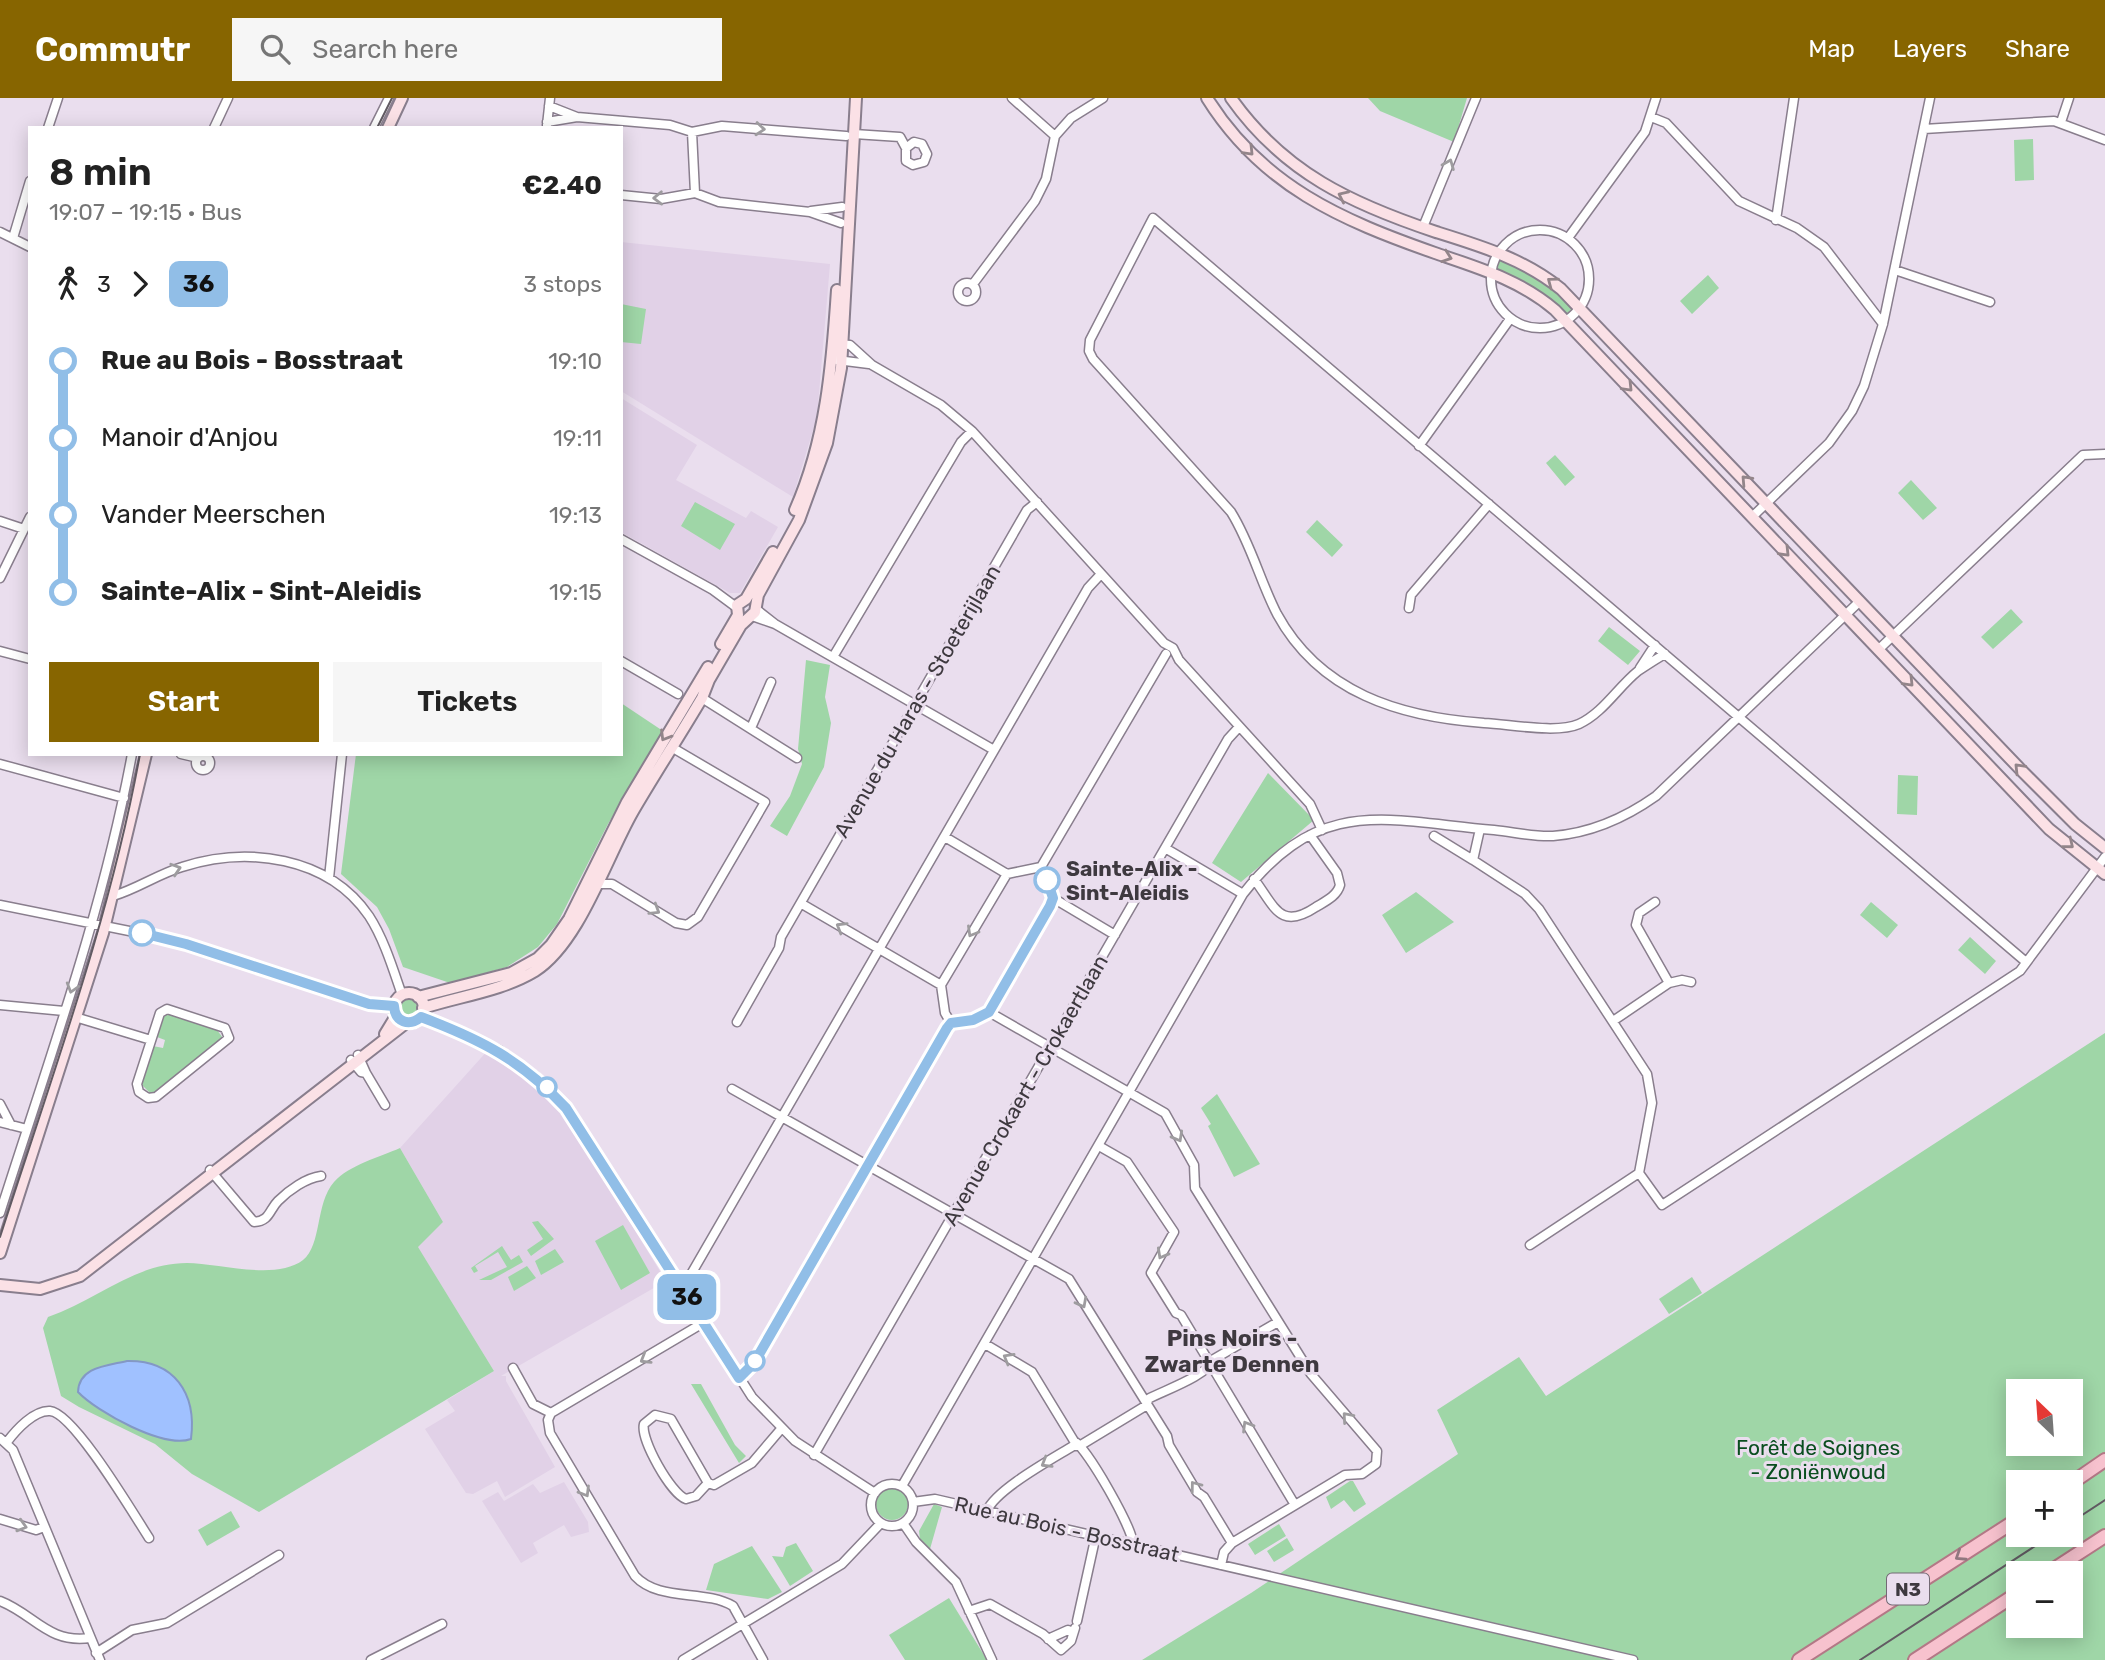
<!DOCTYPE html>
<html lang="en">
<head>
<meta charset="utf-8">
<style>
  body { margin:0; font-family:Rubik,sans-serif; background:#f6f6f6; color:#222; height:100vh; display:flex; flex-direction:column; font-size:26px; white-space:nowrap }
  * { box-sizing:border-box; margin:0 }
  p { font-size:23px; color:#767676 }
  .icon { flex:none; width:38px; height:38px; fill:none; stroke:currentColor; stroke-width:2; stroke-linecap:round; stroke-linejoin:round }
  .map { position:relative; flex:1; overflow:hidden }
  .panel { position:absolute; left:28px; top:28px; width:595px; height:630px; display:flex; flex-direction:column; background:#fff; border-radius:0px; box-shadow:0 4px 18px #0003 }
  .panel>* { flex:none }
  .badge { padding:0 14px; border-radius:10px; font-size:24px; line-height:46px }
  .needle { width:46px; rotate:335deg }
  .buttons { position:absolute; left:2006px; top:1281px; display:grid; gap:14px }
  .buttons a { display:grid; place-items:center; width:77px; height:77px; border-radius:0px; background:#fff; box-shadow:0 4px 18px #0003; font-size:35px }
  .map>.badge { position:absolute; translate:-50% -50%; box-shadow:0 0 0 4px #fff }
  .legs { display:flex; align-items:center; gap:10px; height:77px; padding:0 21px; font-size:23px }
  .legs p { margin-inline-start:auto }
  .head { display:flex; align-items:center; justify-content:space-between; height:119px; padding:0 21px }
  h1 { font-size:38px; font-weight:600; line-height:52px }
  .action { display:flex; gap:14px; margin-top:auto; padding:14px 21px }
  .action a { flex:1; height:80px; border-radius:0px; background:#876500; color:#fff; font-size:28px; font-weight:600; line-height:80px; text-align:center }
  .action a+a { background:#f6f6f6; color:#222 }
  ul { padding:0 21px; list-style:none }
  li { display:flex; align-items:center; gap:24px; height:77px; font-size:26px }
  li i { display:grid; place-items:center; width:10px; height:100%; margin:0 9px; background:currentColor }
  li i::after { content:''; width:18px; height:18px; margin:-9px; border:5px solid; border-radius:50%; background:#fff }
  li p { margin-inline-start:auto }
  li:first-child i { background:linear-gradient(#0000 50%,currentColor 0) }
  li:last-child i { background:linear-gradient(currentColor 50%,#0000 0) }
  header { display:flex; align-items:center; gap:42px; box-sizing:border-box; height:98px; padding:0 35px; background:#876500; color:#fff }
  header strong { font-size:33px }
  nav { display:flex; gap:38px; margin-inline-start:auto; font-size:24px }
  .search { width:490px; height:63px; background:#f6f6f6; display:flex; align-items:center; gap:18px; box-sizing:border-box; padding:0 24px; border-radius:0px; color:#767676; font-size:26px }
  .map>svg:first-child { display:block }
</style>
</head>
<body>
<header>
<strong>Commutr</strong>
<div class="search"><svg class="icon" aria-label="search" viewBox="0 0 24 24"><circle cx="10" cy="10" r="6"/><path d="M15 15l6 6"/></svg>Search here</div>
<nav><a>Map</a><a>Layers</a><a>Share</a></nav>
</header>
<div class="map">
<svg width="2105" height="1562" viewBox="0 0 2105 1562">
  <rect width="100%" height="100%" fill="#eadeee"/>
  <!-- built -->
  <path fill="#e1d1e7" d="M 621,144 L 830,166 L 817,319 L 793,399 L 621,293 Z
    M 621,300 L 697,347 L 676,382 L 746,420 L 751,413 L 778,429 L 740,495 L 730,495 L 621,434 Z
    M 489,951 L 531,982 L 566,1020 L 666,1183 L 501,1278 L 506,1278 L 506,1283 L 555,1369 L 505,1399 L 497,1383 L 473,1396 L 466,1395 L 425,1331 L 455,1313 L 447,1302 L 494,1273 L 417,1148 L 443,1124 L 400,1050 Z
    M 564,1384 L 588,1424 L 589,1434 L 571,1439 L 564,1427 L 533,1445 L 538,1455 L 521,1465 L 482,1403 L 498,1394 L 504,1403 L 533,1386 L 540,1395 Z"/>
  <!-- green -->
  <path fill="#9fd6a7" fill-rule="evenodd" d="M 1368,0 L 1467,0 L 1454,44 L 1380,13 Z
    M 2033,41 L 2034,82 L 2015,83 L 2014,42 Z
    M 1503,160 L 1536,175 L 1574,208 L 1573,212 L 1565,216 L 1498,173 L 1497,165 Z
    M 1708,177 L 1719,190 L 1692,216 L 1680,203 Z
    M 621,206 L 646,211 L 641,246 L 621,244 Z
    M 1555,357 L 1575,379 L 1565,388 L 1546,365 Z
    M 1911,382 L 1937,410 L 1923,422 L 1898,395 Z
    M 695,404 L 735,426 L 720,452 L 681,428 Z
    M 1317,422 L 1343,447 L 1332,459 L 1306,434 Z
    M 2011,511 L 2023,524 L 1993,551 L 1981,539 Z
    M 1609,529 L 1640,553 L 1628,567 L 1598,543 Z
    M 806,562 L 830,567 L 825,599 L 831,625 L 824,669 L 787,738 L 770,728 L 790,698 L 802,666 L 798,651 Z
    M 621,605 L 663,633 L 608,726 L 557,826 L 538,849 L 507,869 L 450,885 L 403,869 L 389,831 L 377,809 L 341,776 L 356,656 L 621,656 Z
    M 1268,675 L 1314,722 L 1241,784 L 1212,765 Z
    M 1898,677 L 1918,678 L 1917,717 L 1897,716 Z
    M 1416,794 L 1454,824 L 1406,855 L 1382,817 Z
    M 1871,804 L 1898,827 L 1887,840 L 1860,817 Z
    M 1970,839 L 1996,863 L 1985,876 L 1958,852 Z
    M397 910a11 11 0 1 1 22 0a11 11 0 1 1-22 0Z
    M 169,916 L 217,932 L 223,940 L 155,995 L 150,995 L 142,987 L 153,948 L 163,950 L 165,942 L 157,939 L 163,917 Z
    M 2105,935 L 2105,1562 L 1142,1562 L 1251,1495 L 1458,1356 L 1437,1312 L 1519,1259 L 1546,1298 ZM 2018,1293 L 2070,1293 L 2070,1346 L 2018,1346 ZM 2018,1384 L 2070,1384 L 2070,1437 L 2018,1437 ZM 2018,1475 L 2070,1475 L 2070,1528 L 2018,1528 Z
    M 1217,996 L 1260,1066 L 1234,1079 L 1208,1028 L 1211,1026 L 1201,1010 Z
    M 400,1050 L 443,1124 L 418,1149 L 494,1273 L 259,1414 L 192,1376 L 155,1346 L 79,1309 L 61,1298 L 43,1230 L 48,1219 C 96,1203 134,1165 187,1165 C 217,1165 276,1183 303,1162 C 322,1147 315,1106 334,1084 C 349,1067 380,1059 400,1050 Z
    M 538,1123 L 554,1141 L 531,1158 L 527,1152 L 543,1141 L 532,1124 Z
    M 623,1127 L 650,1175 L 621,1192 L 595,1143 Z
    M 502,1148 L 511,1162 L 519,1157 L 523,1164 L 491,1182 L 479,1182 L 507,1169 L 498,1154 L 475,1168 L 478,1173 L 474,1175 L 471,1170 Z
    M 555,1151 L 564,1164 L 541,1177 L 535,1163 Z
    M 527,1168 L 536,1180 L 514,1193 L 508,1179 Z
    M 1692,1179 L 1702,1195 L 1669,1216 L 1659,1201 Z
    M 691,1286 L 701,1286 L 735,1347 L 746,1358 L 739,1365 Z
    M 1350,1383 L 1353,1383 L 1366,1406 L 1354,1414 L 1344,1402 L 1331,1411 L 1326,1399 Z
    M876 1406a16 16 0 1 1 32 0a16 16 0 1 1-32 0Z
    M 934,1406 L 942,1409 L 930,1451 L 920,1442 L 919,1433 Z
    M 231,1413 L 240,1429 L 207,1448 L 198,1432 Z
    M 1279,1426 L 1286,1438 L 1255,1457 L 1248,1446 Z
    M 1287,1440 L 1294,1452 L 1274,1464 L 1267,1453 Z
    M 796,1445 L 813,1473 L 790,1488 L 772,1458 L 783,1459 L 786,1449 Z
    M 752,1448 L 782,1494 L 768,1501 L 706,1492 L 714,1466 Z
    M 949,1500 L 987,1562 L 905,1562 L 889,1537 Z"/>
  <!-- water -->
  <path fill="#a0c1ff" stroke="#8398c5" stroke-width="2" d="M 127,1263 C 174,1262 197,1295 191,1341 C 164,1351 97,1314 78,1294 C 79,1269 106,1268 127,1263 Z"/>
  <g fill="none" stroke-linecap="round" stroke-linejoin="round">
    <defs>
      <path id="street" d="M 1012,0 L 1055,38
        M 549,8 L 577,19
        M 1651,19 L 1666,25 L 1739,103 L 1797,130 L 1824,149 L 1883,226
        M 547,24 L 577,19 L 670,27 L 692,34 L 722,28 L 846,38
        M 2061,24 L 2069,0
        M 547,27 L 550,0
        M 48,30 L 58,0
        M 214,30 L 228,0
        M 374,30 L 389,0
        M 1924,31 L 2054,23 L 2105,42
        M 692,34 L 695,95
        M 854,36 L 900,39 L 906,50 L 906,63 L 913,67 L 924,64 L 927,56 L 922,46 L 914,44 L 906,50
        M 621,97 L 661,101 L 695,95 L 719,104 L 810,114 L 841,125
        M 811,113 L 842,109
        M 1776,122 L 1794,0
        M 1423,129 L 1476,0
        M1491 181a49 49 0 1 1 98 0a49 49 0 1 1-98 0Z
        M 0,134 L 30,149
        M 13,140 L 30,83
        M 1568,140 L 1645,34 L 1656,0
        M 1895,172 L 1990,204
        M958 194a9 9 0 1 1 18 0a9 9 0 1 1-18 0Z
        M 973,186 L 1035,103 L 1046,81 L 1055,38 L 1071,20 L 1103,0
        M 837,246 L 850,247 L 872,267 L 941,307 L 972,333 L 1164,545 L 1173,550 L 1179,562 L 1310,706 L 1322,732
        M 837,262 L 869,266
        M 1419,348 L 1510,221
        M 1752,419 L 1829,345 L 1852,313 L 1864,288 L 1883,226 L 1930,0
        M 0,423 L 24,431
        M 621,441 L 713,492 L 736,509
        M 0,480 L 30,419
        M 1409,510 L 1411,497 L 1489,406
        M 756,511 L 775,526 L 994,652
        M 752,518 L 775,526
        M 1878,552 L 2083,357 L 2105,356
        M 0,553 L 30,561
        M 1665,556 C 1656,561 1647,567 1638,573 C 1618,589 1603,615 1579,626 C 1556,636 1509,626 1484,625 C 1400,619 1320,595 1277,516 C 1260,483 1251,446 1231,414 L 1093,261 L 1089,253 L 1090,242 L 1153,120 L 2026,864
        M 833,559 L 961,344 L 972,333
        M 621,563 L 678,596
        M 1640,570 L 1655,547
        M 702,600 L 797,660
        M 751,630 L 771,584
        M 181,656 L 198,660
        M196 665a7 7 0 1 1 14 0a7 7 0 1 1-14 0Z
        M 0,666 L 124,700
        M 1480,731 L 1473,762 L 1525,796 L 1539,811 L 1647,976 L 1652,1005 L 1639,1075 L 1662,1107 L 2020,873 L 2105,759
        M 1434,738 L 1473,762
        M 945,739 L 1007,776
        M 1165,750 L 1243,796
        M 1041,769 L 1166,556
        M 329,780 L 342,656
        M 1254,781 C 1275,809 1280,833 1316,809 C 1326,803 1337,798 1340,787 L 1337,775 L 1310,737
        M 595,786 L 612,786 L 676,825 L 687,827 L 698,819 L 765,704 L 673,650
        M 113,798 C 137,791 158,776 182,769 C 247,748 328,758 369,818 C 384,841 393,871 402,897
        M 1053,800 L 1115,837
        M 802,806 L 941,887
        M 0,807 L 159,839 L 369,906 L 394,908
        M 1669,885 L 1682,882 L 1691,884
        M 0,907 L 64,913
        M 167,911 L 225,930 L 229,940 L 156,999 L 148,1000 L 139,994 L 137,986 L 160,915 Z
        M 989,914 L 1165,1015 L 1194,1067 L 1195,1090 L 1311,1276 L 1377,1353 L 1376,1366 L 1362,1376 L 1345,1377 L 1232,1445 L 1224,1454 L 1221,1467
        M 75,919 L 151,942
        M 421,919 L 499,952 L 535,978 L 554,997 L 596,1055 L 752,1299 L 795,1343 L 875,1395
        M 1613,923 L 1669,885 L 1636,827 L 1639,815 L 1655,804
        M 737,924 L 779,850 L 781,839 L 1027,412 L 1037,404
        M 951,925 L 973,922 L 989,914 L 1050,809 L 1053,800 L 1041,769
        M 951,925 L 945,915 L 941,887 L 1007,776 L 1041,769
        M 351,962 L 361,974 L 366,975 L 358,957
        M 366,975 L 385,1007
        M 732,991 L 1069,1181 L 1167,1338 L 1169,1347 L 1197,1394 L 1204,1399 L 1232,1445
        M 0,1006 L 11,1027
        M 0,1024 L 27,1031
        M 1099,1048 L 1127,1064 L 1174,1134 L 1151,1175 L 1176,1215 L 1181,1217 L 1295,1407
        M 210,1072 L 254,1124 C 270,1123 269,1112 278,1103 C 289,1092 306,1080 321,1078
        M 0,1115 C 48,964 103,813 132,656
        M 1530,1147 L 1639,1075
        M 679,1186 L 690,1178 L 1088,490 L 1101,476
        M 985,1246 L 1032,1274 L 1074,1343 C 1088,1351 1133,1431 1133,1446
        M 513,1270 L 533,1306 L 551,1315
        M 739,1280 L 754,1265 L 951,925
        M 551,1315 L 548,1322 L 550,1335 L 635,1478 C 659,1504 704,1491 733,1508 L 763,1562
        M 551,1315 L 703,1225
        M 655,1317 L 671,1321 L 708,1385 L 696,1398 L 686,1401 C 671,1396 640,1341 644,1326 Z
        M 0,1340 L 13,1352 L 100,1562
        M 7,1344 C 16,1332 34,1312 50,1313 C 74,1315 134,1417 149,1440
        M 814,1357 L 1228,641 L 1239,629
        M 708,1385 L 714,1387 L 752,1365 L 781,1331
        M871 1407a21 21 0 1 1 42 0a21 21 0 1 1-42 0Z
        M 902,1388 L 1243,796 C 1321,696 1386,723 1494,732 C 1514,734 1533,739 1553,738 C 1591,735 1625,720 1656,698 L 1860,503
        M 913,1404 L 935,1401 L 1633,1562
        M 987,1413 C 995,1392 1052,1361 1073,1348 L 1081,1347 L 1147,1307 L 1148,1301 C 1165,1292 1207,1278 1214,1261 L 1278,1224
        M 0,1421 L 36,1432 L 44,1429
        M 903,1425 L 916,1444 L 956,1484 L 992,1562
        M 0,1503 C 34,1516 48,1546 90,1540
        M 969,1513 L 990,1506 L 1043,1536 L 1061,1552 L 1071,1543 L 1075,1530
        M 1077,1523 L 1096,1437
        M 1048,1541 L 1068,1532 L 1073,1534
        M 96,1555 L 132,1532 L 167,1525 L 279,1457
        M 371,1562 L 442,1526
        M 683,1562 L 842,1466 L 881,1425"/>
      <path id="secondary" d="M 1207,0 C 1262,88 1341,122 1435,155 C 1479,170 1520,182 1555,212 L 2049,731 L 2105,776
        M 1231,0 C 1284,75 1352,106 1436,134 C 1481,148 1524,161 1561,191 L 2021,672 L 2075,726 L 2105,750
        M 388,30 L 402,0
        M 795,412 C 826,342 832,268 837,192
        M 721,546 L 738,517 L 737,507 L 746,501 L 773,454
        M394 910a15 15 0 1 1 30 0a15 15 0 1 1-30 0Z
        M 418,899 L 511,875 L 538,860 L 551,847 L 569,821 L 627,704 L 708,569
        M 423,910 C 460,898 502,893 535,873 C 579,845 606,761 632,715 C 654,677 679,639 702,600 L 709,582 L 741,527 L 755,514 L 758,497 L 799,422 L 827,345 L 841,270 L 856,0
        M 385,936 L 396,918
        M 0,1155 L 103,835 L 146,656
        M 0,1187 L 40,1191 L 80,1178 L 406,925"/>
      <path id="primary" d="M 2070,1386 L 2105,1362
        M 2048,1475 L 2105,1438
        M 1799,1562 L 2018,1421
        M 1915,1562 L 2018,1495"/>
    </defs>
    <!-- street casing -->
    <use href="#street" stroke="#897e8d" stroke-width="11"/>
    <!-- secondary casing -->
    <use href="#secondary" stroke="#897e8d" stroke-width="14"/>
    <!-- primary casing -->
    <use href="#primary" stroke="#b37886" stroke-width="16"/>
    <!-- street -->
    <use href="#street" stroke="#fff" stroke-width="8"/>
    <!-- secondary -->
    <use href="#secondary" stroke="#fbe1e6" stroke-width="10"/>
    <!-- primary -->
    <use href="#primary" stroke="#f7c2ce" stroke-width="12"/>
    <!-- tram -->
    <path stroke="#625b63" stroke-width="2" d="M 377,30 L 392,0
      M 0,1139 C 51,980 110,821 140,656
      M 2070,1425 L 2105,1402
      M 1860,1562 L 2052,1437"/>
  </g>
  <!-- one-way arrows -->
  <defs><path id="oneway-chevron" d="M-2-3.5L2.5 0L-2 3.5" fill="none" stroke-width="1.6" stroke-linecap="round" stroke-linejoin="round" transform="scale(1.75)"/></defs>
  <g stroke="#9e9c9f">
    <use href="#oneway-chevron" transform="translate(760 31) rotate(5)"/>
    <use href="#oneway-chevron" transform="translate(1449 66) rotate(-68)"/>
    <use href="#oneway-chevron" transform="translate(658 100) rotate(179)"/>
    <use href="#oneway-chevron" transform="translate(176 771) rotate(-18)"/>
    <use href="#oneway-chevron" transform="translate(655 812) rotate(32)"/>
    <use href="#oneway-chevron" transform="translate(841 829) rotate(-149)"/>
    <use href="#oneway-chevron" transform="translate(972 834) rotate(120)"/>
    <use href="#oneway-chevron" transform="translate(72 890) rotate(107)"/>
    <use href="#oneway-chevron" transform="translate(1178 1039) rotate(61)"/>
    <use href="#oneway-chevron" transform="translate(1162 1156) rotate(119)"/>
    <use href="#oneway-chevron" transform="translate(1082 1205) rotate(62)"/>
    <use href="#oneway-chevron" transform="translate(1008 1260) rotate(-150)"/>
    <use href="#oneway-chevron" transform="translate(645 1261) rotate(149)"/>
    <use href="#oneway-chevron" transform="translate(1347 1319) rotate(-131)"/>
    <use href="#oneway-chevron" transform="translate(1247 1328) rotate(-121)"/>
    <use href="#oneway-chevron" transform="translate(1046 1365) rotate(149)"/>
    <use href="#oneway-chevron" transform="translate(1195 1388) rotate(-127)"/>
    <use href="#oneway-chevron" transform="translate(585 1394) rotate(59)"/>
    <use href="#oneway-chevron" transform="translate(22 1428) rotate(17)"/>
  </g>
  <g stroke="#93858a">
    <use href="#oneway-chevron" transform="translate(1249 53) rotate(46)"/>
    <use href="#oneway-chevron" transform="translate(1343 98) rotate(-155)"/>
    <use href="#oneway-chevron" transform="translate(1447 159) rotate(19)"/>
    <use href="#oneway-chevron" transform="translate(1552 184) rotate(-143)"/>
    <use href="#oneway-chevron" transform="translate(1628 289) rotate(46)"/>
    <use href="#oneway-chevron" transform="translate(1746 382) rotate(-133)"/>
    <use href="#oneway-chevron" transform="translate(1785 454) rotate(46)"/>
    <use href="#oneway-chevron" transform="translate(1909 584) rotate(46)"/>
    <use href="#oneway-chevron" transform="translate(665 638) rotate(121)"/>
    <use href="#oneway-chevron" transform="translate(2019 670) rotate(-134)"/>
    <use href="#oneway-chevron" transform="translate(2069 746) rotate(39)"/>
  </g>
  <use stroke="#91777f" href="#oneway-chevron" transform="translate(1960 1458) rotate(147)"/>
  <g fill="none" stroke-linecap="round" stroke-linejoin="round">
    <defs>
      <path id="line-1" d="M 142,835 L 186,846 L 369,906 L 394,908 C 395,924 409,929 421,919 C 482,942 521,962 566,1010 L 739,1280 L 754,1265 L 947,930 L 951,925 L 973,922 L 989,914 L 1050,808 L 1053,800 L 1047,782"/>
    </defs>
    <!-- line-1 casing -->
    <use href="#line-1" stroke="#fff" stroke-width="16"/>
    <!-- line-1 -->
    <use href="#line-1" stroke="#91bee7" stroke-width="10"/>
  </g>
  <!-- markers -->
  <g fill="#fff" stroke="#91bee7" stroke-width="3.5">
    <circle cx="1047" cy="782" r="12"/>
    <circle cx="142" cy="835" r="12"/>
    <circle cx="547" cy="989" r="9"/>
    <circle cx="755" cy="1263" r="9"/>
  </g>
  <g text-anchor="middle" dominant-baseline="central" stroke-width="6" stroke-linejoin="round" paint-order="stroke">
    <!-- shield labels -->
    <rect fill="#eadeee" stroke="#726a74" stroke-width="2" x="1887" y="1475.5" width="42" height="31" rx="5"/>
    <g font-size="19" font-weight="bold" fill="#3e393f">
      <text x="1908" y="1491">N3</text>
    </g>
    <!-- street labels -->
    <g font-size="21" fill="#3e393f" stroke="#eadeee">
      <text transform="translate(917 603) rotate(-60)">Avenue du Haras - Stoeterijlaan</text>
      <text transform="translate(1025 992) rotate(-60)">Avenue Crokaert - Crokaertlaan</text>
      <text transform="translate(1067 1431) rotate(13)">Rue au Bois - Bosstraat</text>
    </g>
    <!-- stop labels -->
    <g font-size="21" font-weight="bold" fill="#3e393f" stroke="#eadeee" text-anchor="start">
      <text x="1066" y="770">Sainte-Alix -<tspan x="1066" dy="24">Sint-Aleidis</tspan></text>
    </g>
    <!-- park labels -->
    <g font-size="21" fill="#0a4e1f" stroke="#eadeee">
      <text x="1818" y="1349">Forêt de Soignes<tspan x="1818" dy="24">- Zoniënwoud</tspan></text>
    </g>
    <!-- neighbourhood labels -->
    <g font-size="23" font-weight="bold" fill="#3e393f" stroke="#eadeee">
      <text x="1232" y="1240">Pins Noirs -<tspan x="1232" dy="26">Zwarte Dennen</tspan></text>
    </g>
  </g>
</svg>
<div class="buttons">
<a><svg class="needle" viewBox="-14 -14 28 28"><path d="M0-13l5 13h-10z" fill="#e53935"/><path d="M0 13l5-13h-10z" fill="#767676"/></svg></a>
<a>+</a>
<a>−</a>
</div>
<b class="badge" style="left:687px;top:1199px;background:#91bee7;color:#111">36</b>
<section class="panel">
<div class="head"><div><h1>8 min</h1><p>19:07 – 19:15 · Bus</p></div><b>€2.40</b></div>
<div class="legs"><svg class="icon" aria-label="walk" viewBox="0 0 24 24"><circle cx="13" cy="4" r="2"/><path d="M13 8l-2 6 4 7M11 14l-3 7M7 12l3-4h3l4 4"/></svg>3<svg class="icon" aria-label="forward" viewBox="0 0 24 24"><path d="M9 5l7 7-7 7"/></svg><b class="badge" style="background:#91bee7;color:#111">36</b><p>3 stops</p></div>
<ul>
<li><i style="color:#91bee7"></i><b>Rue au Bois - Bosstraat</b><p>19:10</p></li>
<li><i style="color:#91bee7"></i><span>Manoir d'Anjou</span><p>19:11</p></li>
<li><i style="color:#91bee7"></i><span>Vander Meerschen</span><p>19:13</p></li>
<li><i style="color:#91bee7"></i><b>Sainte-Alix - Sint-Aleidis</b><p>19:15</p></li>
</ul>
<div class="action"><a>Start</a><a>Tickets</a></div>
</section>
</div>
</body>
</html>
